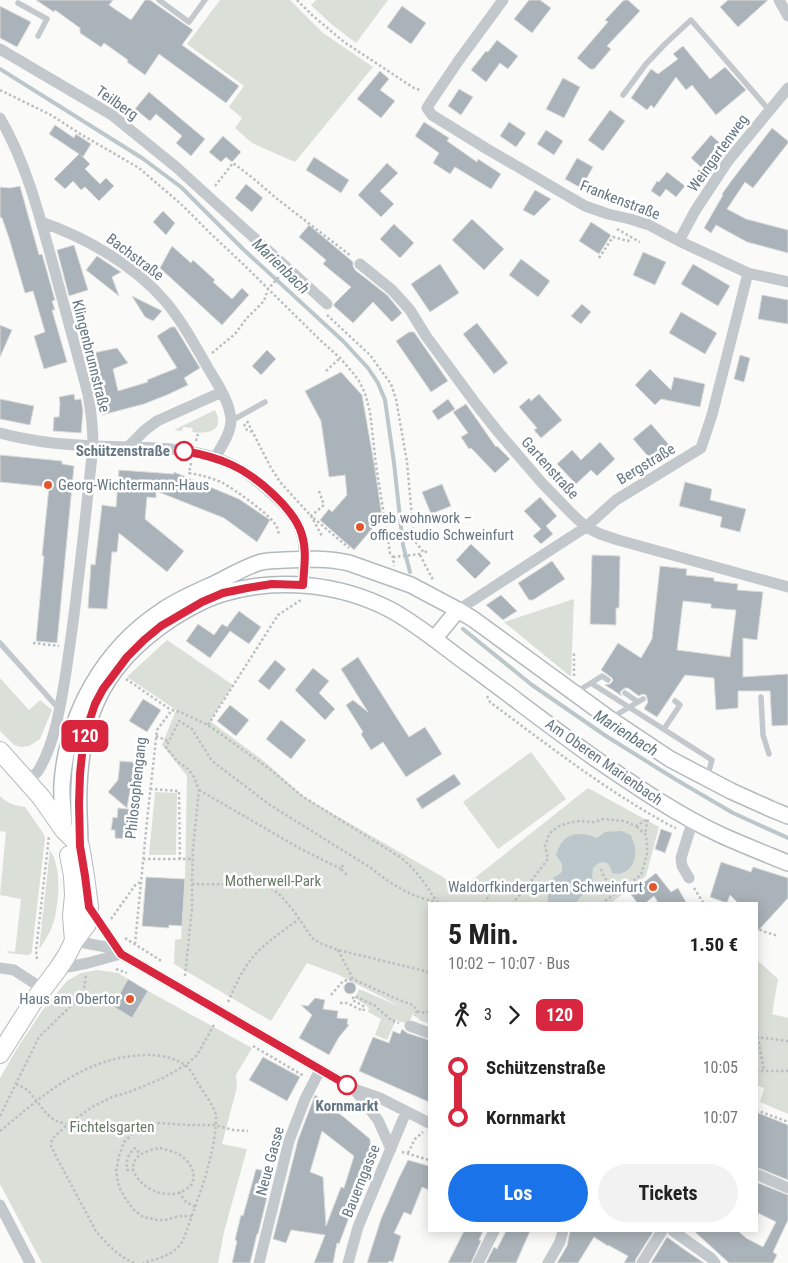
<!DOCTYPE html>
<html lang="de">
<head>
<meta charset="utf-8">
<style>
  body { margin:0; font-family:"Roboto Condensed",sans-serif; background:#f2f2f2; color:#222; height:100vh; display:flex; flex-direction:column; font-size:19px; white-space:nowrap }
  * { box-sizing:border-box; margin:0 }
  p { font-size:16px; color:#767676 }
  .icon { flex:none; width:28px; height:28px; fill:none; stroke:currentColor; stroke-width:2; stroke-linecap:round; stroke-linejoin:round }
  .map { position:relative; flex:1; overflow:hidden }
  .panel { position:absolute; left:428px; top:902px; width:330px; height:330px; display:flex; flex-direction:column; background:#fff; border-radius:0px; box-shadow:0 2px 12px #0003 }
  .panel>* { flex:none }
  .badge { padding:0 10px; border-radius:8px; font-size:18px; line-height:32px }
  .map>.badge { position:absolute; translate:-50% -50%; box-shadow:0 0 0 2px #fff }
  .legs { display:flex; align-items:center; gap:8px; height:55px; padding:0 20px; font-size:16px }
  .legs p { margin-inline-start:auto }
  .headline { display:flex; align-items:center; justify-content:space-between; height:85px; padding:0 20px }
  h1 { font-size:28px; font-weight:700; line-height:38px }
  .cta { display:flex; gap:10px; margin-top:auto; padding:10px 20px }
  .cta a { flex:1; height:58px; border-radius:30px; background:#1a73e8; color:#fff; font-size:20px; font-weight:700; line-height:58px; text-align:center }
  .cta a+a { background:#f2f2f2; color:#222 }
  ul { padding:0 20px; list-style:none }
  li { display:flex; align-items:center; gap:18px; height:50px; font-size:19px }
  li i { display:grid; place-items:center; width:8px; height:100%; margin:0 6px; background:currentColor }
  li i::after { content:''; width:12px; height:12px; margin:-6px; border:4px solid; border-radius:50%; background:#fff }
  li p { margin-inline-start:auto }
  li:first-child i { background:linear-gradient(#0000 50%,currentColor 0) }
  li:last-child i { background:linear-gradient(currentColor 50%,#0000 0) }
  .map>svg:first-child { display:block }
</style>
</head>
<body>
<div class="map">
<svg width="788" height="1263" viewBox="0 0 788 1263">
  <rect width="100%" height="100%" fill="#fafaf8"/>
  <!-- green -->
  <path fill="#dadfd7" d="M 220,0 L 290,0 L 323,33 L 373,67 L 295,162 L 252,143 L 235,128 L 242,118 L 229,107 L 244,86 L 187,44 Z
    M 316,0 L 388,0 L 356,43 L 330,23 L 311,5 Z
    M 215,410 C 225,431 209,434 192,432 L 193,428 L 183,427 L 182,431 L 174,430 Z
    M 574,599 L 571,677 L 504,622 Z
    M 167,640 L 233,685 L 210,721 L 265,762 L 304,797 L 462,888 L 588,788 L 659,827 L 646,876 L 610,904 L 429,904 L 429,1023 L 421,1021 L 413,1014 L 408,1024 L 396,1020 L 387,1040 L 375,1035 L 381,1019 L 368,1012 L 369,1008 L 366,1005 L 355,998 L 359,989 L 401,1007 L 339,975 L 307,963 L 271,1021 L 174,964 L 175,940 L 181,939 L 185,879 L 187,776 L 162,745 L 176,710 L 127,677 Z
    M 0,678 L 29,710 L 40,700 L 52,710 L 40,739 L 29,746 L 21,747 L 14,745 L 0,731 Z
    M 531,752 L 566,799 L 498,849 L 463,802 Z
    M 155,792 L 177,793 L 176,855 L 149,855 Z
    M 0,796 C 7,803 15,806 25,807 L 43,833 L 45,838 L 32,950 L 31,954 L 27,955 L 8,953 L 7,951 L 15,952 L 21,899 L 0,895 L 6,832 L 0,831 Z
    M 50,850 C 62,868 59,901 54,921 C 51,930 45,942 39,949 Z
    M 756,959 L 778,979 L 772,1014 L 788,1018 L 788,1114 L 760,1102 L 764,1088 L 756,1085 Z
    M 97,970 L 118,973 L 128,979 L 113,1006 L 132,1018 L 148,991 L 252,1048 L 236,1075 L 237,1087 L 222,1144 L 247,1149 L 224,1232 L 218,1263 L 42,1263 L 0,1184 L 0,1078 L 18,1047 L 42,1011 L 67,981 L 81,973 Z"/>
  <!-- water -->
  <path fill="#bbc7cb" d="M 621,831 L 631,835 C 632,839 634,843 635,847 C 637,862 629,877 612,873 C 610,860 601,859 593,868 L 592,876 L 593,882 C 588,891 581,895 575,904 L 553,904 L 548,902 C 548,882 545,883 562,872 L 562,864 L 556,855 C 562,833 578,830 597,838 L 605,832 Z"/>
  <g fill="none" stroke-linecap="round" stroke-linejoin="round">
    <!-- stream -->
    <path stroke="#bbc7cb" stroke-width="4" d="M 0,69 L 142,158 L 181,187 L 243,249 L 343,341 L 368,368 L 378,383 L 385,400 L 394,463 L 403,545 L 410,572
      M 463,629 L 532,685 L 606,736 L 675,779 L 733,813 L 788,838"/>
  </g>
  <!-- building -->
  <path fill="#aab3b9" stroke="#dcdcda" fill-rule="evenodd" d="M 36,0 L 113,0 L 109,5 L 131,20 L 145,0 L 150,0 L 193,30 L 182,45 L 239,86 L 226,103 L 159,54 L 145,75 L 127,62 L 128,60 L 104,43 L 101,47 L 80,33 L 80,28 L 55,10 L 54,12 Z
    M 529,0 L 540,0 L 551,8 L 532,33 L 514,19 Z
    M 624,0 L 628,0 L 640,11 L 607,46 L 611,49 L 594,69 L 590,69 L 577,58 L 608,22 L 605,20 Z
    M 728,0 L 768,0 L 738,27 L 720,7 Z
    M 0,6 L 31,22 L 17,47 L 0,38 Z
    M 402,6 L 426,23 L 411,44 L 387,27 Z
    M 497,40 L 518,56 L 508,69 L 500,63 L 486,82 L 471,70 L 486,51 L 488,52 Z
    M 683,46 L 710,79 L 725,67 L 746,90 L 716,115 L 692,85 L 686,90 L 676,77 L 654,108 L 651,105 L 647,110 L 631,98 L 651,69 L 658,74 L 678,59 L 673,54 Z
    M 380,71 L 389,79 L 380,90 L 395,101 L 381,118 L 357,99 Z
    M 563,78 L 580,87 L 564,118 L 546,109 Z
    M 459,89 L 473,97 L 461,115 L 448,106 Z
    M 149,92 L 205,139 L 191,156 L 176,143 L 182,136 L 156,114 L 150,121 L 135,109 Z
    M 610,110 L 625,121 L 603,151 L 588,140 Z
    M 424,122 L 449,138 L 447,141 L 477,162 L 478,159 L 501,174 L 491,189 L 455,167 L 450,174 L 433,163 L 439,153 L 415,136 Z
    M 509,122 L 526,133 L 516,147 L 500,136 Z
    M 55,125 L 74,138 L 76,134 L 91,144 L 83,157 L 81,155 L 90,164 L 85,169 L 100,184 L 106,178 L 114,186 L 99,201 L 85,187 L 81,190 L 73,181 L 65,189 L 54,179 L 79,154 L 49,134 Z
    M 772,128 L 788,141 L 788,143 L 753,188 L 745,182 L 727,209 L 746,219 L 788,230 L 788,253 L 747,242 L 716,225 L 711,233 L 704,228 L 723,195 L 722,194 L 732,180 Z
    M 546,130 L 563,141 L 554,155 L 537,144 Z
    M 711,135 L 723,146 L 703,169 L 691,158 Z
    M 223,136 L 241,152 L 232,162 L 226,157 L 221,162 L 209,152 Z
    M 314,157 L 349,180 L 341,193 L 306,170 Z
    M 577,158 L 593,167 L 581,188 L 565,179 Z
    M 387,163 L 398,173 L 380,191 L 394,204 L 381,217 L 358,195 Z
    M 667,172 L 685,186 L 676,197 L 666,189 L 660,197 L 651,191 L 657,181 L 659,182 Z
    M 246,184 L 263,198 L 252,212 L 235,198 Z
    M 20,186 L 39,255 L 42,254 L 55,300 L 52,301 L 55,310 L 52,310 L 67,362 L 44,369 L 34,336 L 45,332 L 33,291 L 25,293 L 9,238 L 2,218 L 0,217 L 0,187 L 10,188 Z
    M 535,190 L 551,199 L 534,216 L 523,210 Z
    M 163,211 L 175,223 L 166,235 L 153,222 Z
    M 472,219 L 504,249 L 484,270 L 452,240 Z
    M 591,222 L 611,235 L 599,254 L 579,241 Z
    M 394,224 L 414,243 L 400,258 L 380,239 Z
    M 309,225 L 353,262 L 353,266 L 355,270 L 387,295 L 402,313 L 392,322 L 373,302 L 353,323 L 334,306 L 334,304 L 351,287 L 323,264 L 326,260 L 299,237 Z
    M 74,245 L 88,290 L 69,296 L 57,250 Z
    M 172,246 L 191,263 L 193,260 L 215,280 L 213,282 L 232,299 L 242,288 L 249,295 L 222,325 L 160,268 Z
    M 643,252 L 666,262 L 655,285 L 633,275 Z
    M 97,256 L 121,272 L 112,277 L 119,296 L 86,270 Z
    M 521,259 L 550,281 L 538,297 L 509,275 Z
    M 440,264 L 459,293 L 430,312 L 411,284 Z
    M 693,264 L 730,286 L 718,306 L 681,284 Z
    M 762,295 L 788,300 L 788,324 L 758,319 Z
    M 132,296 L 162,311 L 153,321 L 145,317 Z
    M 582,304 L 591,312 L 581,324 L 571,316 Z
    M 681,312 L 717,333 L 705,354 L 669,333 Z
    M 477,323 L 508,363 L 494,374 L 463,334 Z
    M 0,325 L 12,330 L 0,357 Z
    M 171,327 L 175,327 L 200,368 L 184,378 L 188,385 L 169,394 L 144,404 L 102,415 L 88,354 L 117,348 L 128,363 L 113,369 L 118,391 L 148,382 L 147,380 L 177,368 L 157,336 Z
    M 409,332 L 414,332 L 448,381 L 431,392 L 396,341 Z
    M 267,350 L 276,359 L 261,375 L 252,366 Z
    M 740,355 L 750,358 L 744,382 L 734,379 Z
    M 650,369 L 671,390 L 674,377 L 705,384 L 700,407 L 661,399 L 655,405 L 635,385 Z
    M 341,372 L 362,395 L 375,469 L 382,517 L 354,550 L 320,520 L 329,509 L 332,512 L 347,495 L 345,475 L 329,477 L 321,421 L 305,391 Z
    M 74,394 L 75,400 L 81,399 L 83,411 L 81,433 L 53,431 L 54,417 L 59,417 L 60,403 L 59,397 Z
    M 539,394 L 562,420 L 541,438 L 534,430 L 537,428 L 519,407 L 529,398 L 531,401 Z
    M 0,399 L 34,406 L 30,425 L 0,419 Z
    M 448,399 L 455,409 L 438,420 L 432,411 Z
    M 466,404 L 496,447 L 497,446 L 510,459 L 495,473 L 471,448 L 469,449 L 461,437 L 468,433 L 453,412 Z
    M 651,424 L 671,447 L 653,462 L 633,439 Z
    M 600,442 L 615,459 L 597,476 L 591,470 L 576,484 L 557,464 L 572,450 L 581,460 Z
    M 0,455 L 62,461 L 62,464 L 74,466 L 57,643 L 36,641 L 44,556 L 42,556 L 49,487 L 0,482 Z
    M 119,470 L 174,474 L 174,472 L 239,499 L 270,520 L 257,542 L 224,518 L 156,491 L 156,498 L 147,497 L 145,519 L 184,551 L 167,572 L 119,533 L 117,552 L 112,552 L 107,609 L 88,608 L 91,564 L 95,565 L 102,505 L 116,507 Z
    M 685,482 L 712,489 L 710,500 L 746,509 L 740,532 L 720,527 L 722,517 L 679,506 Z
    M 442,484 L 451,506 L 431,514 L 422,492 Z
    M 540,497 L 557,516 L 546,526 L 553,534 L 541,544 L 533,536 L 541,529 L 524,511 Z
    M 471,544 L 491,563 L 475,579 L 456,560 Z
    M 592,555 L 620,556 L 619,608 L 616,608 L 616,625 L 590,624 Z
    M 552,561 L 565,579 L 533,600 L 529,600 L 518,583 Z
    M 660,566 L 687,569 L 686,575 L 714,578 L 714,581 L 738,584 L 737,590 L 763,592 L 757,640 L 743,638 L 743,677 L 788,674 L 788,725 L 772,726 L 770,691 L 738,691 L 738,708 L 716,710 L 714,678 L 685,675 L 657,717 L 644,709 L 648,702 L 646,695 L 642,694 L 639,696 L 628,688 L 625,688 L 621,691 L 620,693 L 622,696 L 605,685 L 610,684 L 613,681 L 612,678 L 601,670 L 618,643 L 641,658 L 652,639 ZM 683,601 L 711,604 L 711,608 L 736,610 L 730,657 L 677,650 Z
    M 501,595 L 517,611 L 503,620 L 486,605 Z
    M 239,611 L 261,627 L 249,644 L 230,631 L 210,658 L 186,641 L 198,624 L 214,635 L 222,624 L 227,627 Z
    M 358,657 L 409,737 L 425,727 L 442,754 L 406,777 L 383,742 L 371,750 L 361,734 L 363,732 L 346,705 L 353,700 L 368,712 L 341,669 Z
    M 275,660 L 286,669 L 269,690 L 258,681 Z
    M 313,668 L 329,681 L 319,693 L 335,709 L 325,720 L 295,690 Z
    M 143,699 L 161,710 L 147,732 L 129,721 Z
    M 230,705 L 249,720 L 236,736 L 217,721 Z
    M 281,720 L 306,740 L 291,759 L 266,739 Z
    M 120,761 L 144,763 L 142,786 L 131,785 L 127,808 L 108,792 L 118,780 Z
    M 454,774 L 461,784 L 422,809 L 416,799 Z
    M 118,808 L 136,810 L 133,840 L 115,838 L 115,830 L 111,830 L 113,817 L 117,818 Z
    M 661,829 L 672,833 L 665,853 L 655,849 Z
    M 721,862 L 751,872 L 753,867 L 788,878 L 788,898 L 756,933 L 756,904 L 739,904 L 730,895 L 727,903 L 710,897 Z
    M 656,873 L 671,892 L 678,888 L 687,904 L 659,904 L 654,896 L 644,904 L 638,904 L 630,893 Z
    M 146,877 L 185,879 L 182,926 L 169,925 L 169,928 L 142,926 Z
    M 128,979 L 148,991 L 132,1018 L 113,1006 Z
    M344 988a6 6 0 1 1 12 0a6 6 0 1 1-12 0Z
    M 315,998 L 325,1000 L 323,1009 L 338,1011 L 337,1018 L 348,1019 L 347,1024 L 349,1025 L 339,1037 L 329,1055 L 299,1038 L 312,1015 L 301,1005 L 308,1006 Z
    M 402,1029 L 407,1033 L 429,1040 L 429,1102 L 359,1071 L 373,1037 L 389,1043 L 393,1031 L 400,1034 Z
    M 263,1057 L 300,1077 L 287,1101 L 249,1080 Z
    M 315,1095 L 345,1118 L 370,1139 L 371,1159 L 339,1244 L 337,1243 L 333,1263 L 314,1263 L 325,1235 L 291,1230 L 286,1243 L 273,1239 L 298,1140 ZM 322,1131 L 354,1156 L 344,1188 L 341,1187 L 326,1226 L 323,1177 L 310,1172 Z
    M 756,1112 L 788,1125 L 788,1180 L 756,1167 Z
    M 408,1160 L 429,1166 L 429,1190 L 422,1187 L 411,1215 L 404,1212 L 394,1233 L 401,1236 L 393,1262 L 389,1261 L 388,1263 L 367,1263 L 381,1219 L 399,1178 Z
    M 256,1169 L 273,1173 L 258,1234 L 257,1234 L 250,1263 L 232,1263 L 237,1241 L 235,1240 L 241,1215 L 243,1216 Z
    M 756,1182 L 788,1195 L 788,1220 L 773,1252 L 777,1255 L 773,1263 L 729,1263 L 694,1231 L 738,1231 L 746,1238 L 763,1247 L 776,1222 L 756,1212 Z
    M 464,1231 L 483,1231 L 479,1240 L 481,1241 L 471,1263 L 448,1263 Z
    M 506,1231 L 530,1231 L 516,1263 L 486,1263 L 494,1247 L 497,1249 Z
    M 570,1231 L 652,1231 L 653,1232 L 636,1259 L 635,1263 L 624,1263 L 628,1256 L 608,1245 L 608,1246 L 594,1237 L 578,1263 L 557,1263 L 567,1246 Z
    M 667,1237 L 685,1250 L 704,1263 L 651,1263 Z"/>
  <g fill="none" stroke-linecap="round" stroke-linejoin="round">
    <defs>
      <path id="secondary" d="M 434,639 L 458,610
        M 64,830 C 64,815 61,799 62,784 C 67,714 103,649 163,610 C 179,599 196,592 214,584 C 228,577 243,568 258,563 C 267,560 276,561 285,560 C 306,559 328,558 349,563 L 411,585 L 458,610 L 473,619 L 610,719 L 670,759 L 731,791 L 771,809 L 788,816
        M 80,846 C 80,827 78,807 79,788 C 80,760 84,729 96,703 C 111,668 141,639 173,618 C 189,608 206,598 225,593 C 279,577 340,584 389,609 C 416,623 444,647 469,665 C 510,695 551,727 593,757 C 634,785 676,814 721,835 C 743,845 766,854 788,863"/>
      <path id="primary" d="M 0,751 L 41,797 L 64,830 L 80,846 L 85,876 L 89,907 L 87,924 L 74,941 L 67,955 L 58,969 L 33,1002 L 0,1054
        M 69,855 L 73,876 L 74,895 L 72,916 L 74,941"/>
    </defs>
    <!-- secondary casing -->
    <use href="#secondary" stroke="#b3babf" stroke-width="18"/>
    <!-- primary casing -->
    <use href="#primary" stroke="#b5babe" stroke-width="20"/>
    <!-- path -->
    <path stroke="#bbbfc2" stroke-width="2.5" stroke-dasharray="2.5 2.5" stroke-linecap="butt" d="M 297,0 L 312,15 L 344,42 L 414,88 L 420,90
      M 0,90 L 51,115 L 82,135 L 139,168 L 181,204 L 210,233 L 242,263 L 319,339 L 340,358 L 353,373 L 359,381 L 365,393 L 370,412 L 376,465 L 390,553 L 393,557 L 394,566
      M 215,186 L 233,163 L 254,179 L 276,198 L 351,256
      M 617,229 L 640,242
      M 599,258 L 613,237 L 628,241 L 631,237
      M 327,315 L 370,355 L 391,384 L 396,399 L 407,462 L 414,540 L 424,553 L 428,550
      M 212,353 L 235,334 L 247,318 L 264,301 L 268,289 L 280,276
      M 326,371 L 340,358
      M 247,421 L 270,466 L 280,482 L 311,516 L 322,536
      M 244,424 L 247,430 L 251,432
      M 196,441 L 198,434
      M 191,463 L 189,473 C 201,475 212,478 223,483 C 235,490 268,513 275,524 C 278,528 278,531 279,535
      M 319,491 L 324,505 L 311,516 L 349,548
      M 420,555 L 433,580
      M 393,557 L 421,554
      M 33,643 L 59,646
      M 574,676 L 574,652
      M 126,679 L 171,710
      M 487,696 L 490,702 C 549,746 608,792 673,827 L 676,828
      M 208,725 L 278,615 L 301,600
      M 156,736 L 168,741
      M 150,789 L 179,791 L 180,859
      M 199,790 L 301,849 L 341,869
      M 143,859 L 193,859
      M 343,865 L 341,869 L 347,875
      M 601,869 L 604,877 L 618,891
      M 694,888 L 704,904
      M 485,904 L 491,889 L 495,885
      M 512,904 L 529,884 L 548,859 L 545,846 L 548,837 L 552,831 L 561,825 L 577,821 L 594,822 L 603,819 L 624,821 L 636,826 L 648,819 L 645,834
      M 601,904 L 641,875 L 647,854 L 647,841 L 645,834 L 636,826
      M 111,919 L 136,884 L 141,882
      M 756,926 L 762,931 L 778,936
      M 125,938 L 163,962
      M 135,944 L 147,821 L 157,730 L 172,710 L 180,712 L 208,725 L 271,770 L 302,796 L 400,857 C 417,871 425,883 437,902
      M 338,950 L 353,979 L 399,1000 L 413,1005 L 417,1011 L 415,1016
      M 37,959 L 36,951 L 49,836
      M 116,969 L 127,973
      M 429,972 L 338,950 L 322,944 L 312,938 C 299,919 286,896 266,885 L 192,884 L 193,849 L 199,790 L 194,777 L 188,769 L 177,761 L 166,747 L 179,721 L 192,729 L 212,761 L 270,805 L 371,868 C 396,888 415,899 447,904
      M 185,976 L 192,908 L 192,884
      M 331,995 L 343,981 L 353,979
      M 228,1002 C 235,986 242,970 253,957 C 266,942 283,931 299,919
      M 340,1003 L 347,1003 L 363,1011 L 365,1008 L 362,1005 L 352,1000 L 354,996 L 374,1005 L 391,1020 L 399,1023
      M 417,1011 L 425,1013 L 429,1012
      M 756,1027 L 764,1071
      M 756,1037 L 788,1041
      M 253,1046 L 304,1076
      M 756,1071 L 788,1071
      M 16,1084 L 28,1090 L 46,1113 L 54,1120 L 66,1124
      M 756,1110 L 788,1122
      M 0,1116 L 39,1037 L 79,998 L 84,989 L 86,975
      M 0,1131 C 45,1094 86,1055 149,1055 C 161,1055 175,1058 185,1065 C 190,1068 193,1075 196,1080 C 201,1089 215,1107 216,1116 C 216,1158 196,1202 183,1241 C 173,1256 159,1258 143,1263
      M 160,1148 C 166,1150 173,1151 178,1154 C 192,1161 201,1181 185,1190 C 168,1200 143,1190 135,1174 C 127,1157 147,1150 160,1148 Z
      M 402,1152 L 429,1160
      M 408,1153 L 415,1139 L 423,1132
      M 134,1170 L 127,1170 C 126,1160 128,1154 135,1148 L 140,1154
      M 179,1192 L 185,1201 L 195,1207
      M 192,1216 L 179,1216 L 165,1220 L 157,1220 L 143,1217 L 133,1209 L 125,1198 L 119,1187 L 116,1171 L 119,1156 L 124,1142 L 135,1131 L 147,1125 L 159,1123 L 188,1125 L 215,1125 L 233,1130 L 248,1131
      M 134,1263 C 119,1257 106,1243 96,1231 L 58,1160 L 51,1146 L 52,1139 L 67,1125 L 92,1107 L 112,1097 L 129,1092 L 161,1079 L 186,1065 L 197,1055 L 215,1023"/>
    <!-- lane -->
    <path stroke="#c3c8cc" stroke-width="5.5" d="M 159,0 L 189,22 L 205,0
      M 18,3 L 47,19 L 38,36
      M 623,95 L 646,64 L 665,44 L 691,20 L 769,110
      M 231,421 L 265,402
      M 0,643 L 59,709
      M 591,683 L 602,676 L 608,680
      M 576,692 L 591,683 L 712,760 L 707,778
      M 625,693 L 638,702
      M 761,697 L 763,735 L 769,754
      M 611,718 L 643,699
      M 664,729 L 680,705 L 675,701"/>
    <!-- street -->
    <path stroke="#c3c8cc" stroke-width="11" d="M 503,0 L 459,60 L 430,103 L 427,108 L 432,115 L 487,149 L 585,206 L 608,214 L 630,219 L 649,225 L 679,241 L 748,273 L 788,282
      M 779,0 L 788,16
      M 0,49 L 112,115 L 176,167 L 327,304
      M 0,118 C 27,164 41,221 55,272 C 66,313 77,353 88,394 C 91,411 93,428 93,446 C 88,494 83,542 77,590 C 74,617 70,645 66,672 C 61,703 55,744 38,771 C 35,775 31,778 27,781
      M 41,222 C 85,237 134,265 165,301 C 182,321 195,345 208,368 C 217,383 230,402 231,420 C 231,433 221,447 215,458
      M 679,241 L 695,211 L 728,161 L 788,88
      M 360,264 L 392,290 L 410,310 L 426,336 L 476,404 L 499,433 L 542,483 L 572,514 L 586,527 L 600,534 L 618,540 L 788,587
      M 0,433 C 11,436 22,438 33,440 C 53,444 74,445 94,446 C 138,448 195,444 235,466 C 249,474 262,485 274,496 C 285,506 299,521 302,536 C 306,552 304,569 303,585
      M 129,446 L 145,430 L 157,421 L 222,392
      M 458,610 L 586,527 L 616,500 L 701,448 L 712,415 L 748,273
      M 689,878 L 682,866 L 681,858 L 693,820
      M 89,907 L 121,954
      M 74,941 L 106,947 L 121,954 L 354,1089 L 380,1098 L 429,1123
      M 0,968 L 14,970 L 43,989
      M 58,969 L 88,963 L 121,954
      M 410,1026 L 429,1033
      M 354,1089 L 378,1120 L 391,1149
      M 756,1174 L 788,1188
      M 0,1205 L 30,1263
      M 673,1231 L 711,1258 L 715,1263
      M 259,1263 L 289,1141 L 305,1099 L 320,1070
      M 348,1263 L 358,1227 L 406,1112
      M 478,1263 L 494,1231
      M 548,1263 L 560,1242 L 563,1231
      M 642,1263 L 662,1231"/>
    <!-- secondary -->
    <use href="#secondary" stroke="#fff" stroke-width="15"/>
    <!-- primary -->
    <use href="#primary" stroke="#fff" stroke-width="18"/>
  </g>
  <g fill="none" stroke-linecap="round" stroke-linejoin="round">
    <defs>
      <path id="line-1" d="M 184,451 C 201,454 217,458 232,465 C 256,476 295,509 302,535 C 307,551 304,568 303,585 L 272,584 L 247,588 L 223,593 L 202,602 L 161,626 L 144,640 L 127,657 L 103,689 L 95,704 L 89,722 L 83,745 L 80,774 L 79,804 L 80,846 L 85,876 L 89,907 L 121,954 L 347,1085"/>
    </defs>
    <!-- line-1 casing -->
    <use href="#line-1" stroke="#fff" stroke-width="11"/>
    <!-- line-1 -->
    <use href="#line-1" stroke="#d7263d" stroke-width="8"/>
  </g>
  <!-- markers -->
  <g fill="#fff" stroke="#d7263d" stroke-width="2.5">
    <circle cx="184" cy="451" r="9"/>
    <circle cx="347" cy="1085" r="9"/>
  </g>
  <g fill="#e4572e" stroke="#fff" stroke-width="2">
    <circle cx="48" cy="485" r="5"/>
    <circle cx="360" cy="527" r="5"/>
    <circle cx="653" cy="887" r="5"/>
    <circle cx="130" cy="999" r="5"/>
  </g>
  <g text-anchor="middle" dominant-baseline="central" stroke-width="5" stroke-linejoin="round" paint-order="stroke">
    <!-- street labels -->
    <g font-size="15" fill="#657683" stroke="#fff">
      <text transform="translate(117 103) rotate(35)">Teilberg</text>
      <text transform="translate(718 153) rotate(-54)">Weingartenweg</text>
      <text transform="translate(620 200) rotate(21)">Frankenstraße</text>
      <text transform="translate(135 257) rotate(37)">Bachstraße</text>
      <text transform="translate(91 356) rotate(76)">Klingenbrunnstraße</text>
      <text transform="translate(646 464) rotate(-31)">Bergstraße</text>
      <text transform="translate(550 468) rotate(48)">Gartenstraße</text>
      <text transform="translate(604 762) rotate(35)">Am Oberen Marienbach</text>
      <text transform="translate(136 788) rotate(-84)">Philosophengang</text>
      <text transform="translate(270 1161) rotate(-75)">Neue Gasse</text>
      <text transform="translate(361 1181) rotate(-68)">Bauerngasse</text>
    </g>
    <!-- stop labels -->
    <g font-size="15" font-weight="bold" fill="#657683" stroke="#fff" text-anchor="end">
      <text x="170" y="451">Schützenstraße</text>
      <text x="347" y="1106" text-anchor="middle">Kornmarkt</text>
    </g>
    <!-- poi labels -->
    <g font-size="15" fill="#657683" stroke="#fff" text-anchor="start">
      <text x="58" y="485">Georg-Wichtermann-Haus</text>
      <text x="370" y="518">greb wohnwork –<tspan x="370" dy="17">officestudio Schweinfurt</tspan></text>
      <text x="643" y="887" text-anchor="end">Waldorfkindergarten Schweinfurt</text>
      <text x="120" y="999" text-anchor="end">Haus am Obertor</text>
    </g>
    <!-- park labels -->
    <g font-size="15" fill="#687a64" stroke="#fff">
      <text x="273" y="881">Motherwell-Park</text>
      <text x="112" y="1127">Fichtelsgarten</text>
    </g>
    <!-- water labels -->
    <g font-size="16" font-style="italic" fill="#60757c" stroke="#fff">
      <text transform="translate(281 266) rotate(44)">Marienbach</text>
      <text transform="translate(626 733) rotate(32)">Marienbach</text>
    </g>
  </g>
</svg>
<b class="badge" style="left:85px;top:736px;background:#d7263d;color:#fff">120</b>
<section class="panel">
<div class="headline"><div><h1>5 Min.</h1><p>10:02 – 10:07 · Bus</p></div><b>1.50 €</b></div>
<div class="legs"><svg class="icon" aria-label="walk" viewBox="0 0 24 24"><circle cx="13" cy="4" r="2"/><path d="M13 8l-2 6 4 7M11 14l-3 7M7 12l3-4h3l4 4"/></svg>3<svg class="icon" aria-label="forward" viewBox="0 0 24 24"><path d="M9 5l7 7-7 7"/></svg><b class="badge" style="background:#d7263d;color:#fff">120</b></div>
<ul>
<li><i style="color:#d7263d"></i><b>Schützenstraße</b><p>10:05</p></li>
<li><i style="color:#d7263d"></i><b>Kornmarkt</b><p>10:07</p></li>
</ul>
<div class="cta"><a>Los</a><a>Tickets</a></div>
</section>
</div>
</body>
</html>
